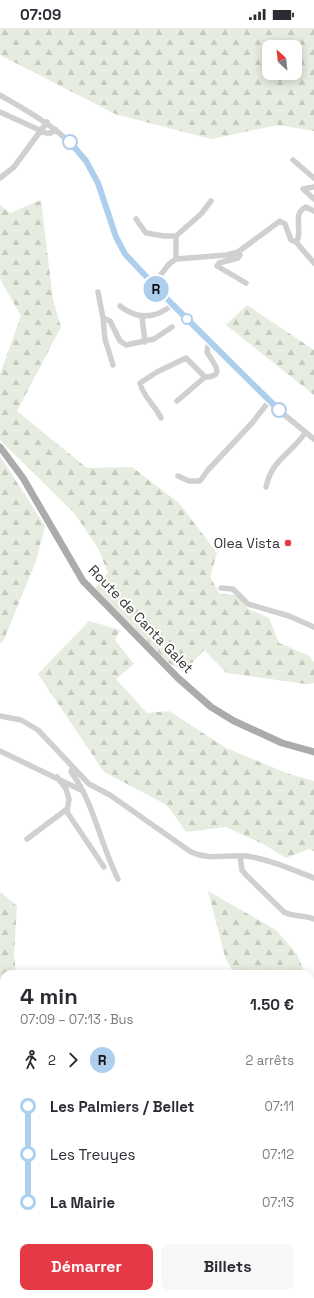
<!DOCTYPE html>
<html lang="fr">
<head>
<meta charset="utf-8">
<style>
  body { margin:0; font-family:"Space Grotesk",sans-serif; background:#f7f7f7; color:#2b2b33; height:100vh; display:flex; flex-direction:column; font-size:15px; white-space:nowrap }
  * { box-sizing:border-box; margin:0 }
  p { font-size:13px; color:#7c7c81 }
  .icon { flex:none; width:22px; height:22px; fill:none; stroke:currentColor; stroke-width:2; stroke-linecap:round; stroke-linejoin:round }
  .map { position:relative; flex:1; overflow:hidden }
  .details { position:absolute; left:0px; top:942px; width:314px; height:328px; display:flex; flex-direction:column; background:#fff; border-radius:12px 12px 0 0; box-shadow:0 2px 10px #0003 }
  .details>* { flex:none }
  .badge { padding:0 8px; border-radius:13px; font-size:14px; line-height:26px }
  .needle { width:26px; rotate:333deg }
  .controls { position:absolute; left:262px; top:12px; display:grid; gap:8px }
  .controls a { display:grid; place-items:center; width:40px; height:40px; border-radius:8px; background:#fff; box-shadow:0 2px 10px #0003; font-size:20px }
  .map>.badge { position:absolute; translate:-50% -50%; box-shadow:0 0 0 2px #fff }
  .legs { display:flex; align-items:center; gap:6px; height:44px; padding:0 20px; font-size:13px }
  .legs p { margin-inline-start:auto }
  .overview { display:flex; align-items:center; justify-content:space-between; height:68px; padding:0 20px }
  h1 { font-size:22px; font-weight:600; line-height:30px }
  .cta { display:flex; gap:8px; margin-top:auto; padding:8px 20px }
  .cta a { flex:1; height:46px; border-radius:8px; background:#e63946; color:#fff; font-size:16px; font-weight:600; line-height:46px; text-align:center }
  .cta a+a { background:#f7f7f7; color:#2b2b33 }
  ul { padding:0 20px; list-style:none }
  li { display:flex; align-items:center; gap:14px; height:48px; font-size:15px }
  li i { display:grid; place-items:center; width:6px; height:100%; margin:0 5px; background:currentColor }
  li i::after { content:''; width:10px; height:10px; margin:-5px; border:3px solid; border-radius:50%; background:#fff }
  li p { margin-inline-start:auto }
  li:first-child i { background:linear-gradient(#0000 50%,currentColor 0) }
  li:last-child i { background:linear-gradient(currentColor 50%,#0000 0) }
  .status { display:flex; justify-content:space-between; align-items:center; height:28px; padding:0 20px; background:#fff; direction:ltr }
  .status svg { height:11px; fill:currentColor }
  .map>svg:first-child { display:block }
</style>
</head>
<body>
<div class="status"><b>07:09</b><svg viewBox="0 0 49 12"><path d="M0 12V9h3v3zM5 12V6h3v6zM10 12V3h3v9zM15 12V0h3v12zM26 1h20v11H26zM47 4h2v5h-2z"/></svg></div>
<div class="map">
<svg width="314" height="1270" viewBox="0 0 314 1270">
  <defs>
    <pattern id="forest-firs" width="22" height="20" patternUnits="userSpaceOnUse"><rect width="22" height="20" fill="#e6ecdf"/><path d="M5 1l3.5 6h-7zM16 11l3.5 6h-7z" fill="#c6cbc0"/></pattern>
  </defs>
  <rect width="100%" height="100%" fill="#fff"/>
  <!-- forest -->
  <path fill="url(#forest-firs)" fill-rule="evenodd" d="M 0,0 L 314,0 L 314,103 L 278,97 L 211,111 L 115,86 L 0,27 ZM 269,19 L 295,19 L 295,45 L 269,45 Z
    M 41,172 L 53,272 L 61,299 L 17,383 L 87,440 L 132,439 L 179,475 L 217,525 L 210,549 L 220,566 L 237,567 L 248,581 L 269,590 L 279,615 L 308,627 L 314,634 L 314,655 L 306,656 L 227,645 L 204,622 L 184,644 L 169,635 L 95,560 L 108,545 L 98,520 L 75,486 L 0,412 L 0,346 L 21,288 L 0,251 L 0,177 L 10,185 Z
    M 247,277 L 314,322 L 314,367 L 226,297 Z
    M 0,428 L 45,498 L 36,533 L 3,614 L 0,615 Z
    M 89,593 L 120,602 L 115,612 L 134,636 L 116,651 L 147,685 L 169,683 L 226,720 L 289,746 L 314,753 L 314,823 L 309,821 L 286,830 L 265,817 L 226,799 L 186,804 L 167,777 L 104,744 L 38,646 Z
    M 208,863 L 276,902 L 297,926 L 305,946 L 234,946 L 225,929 Z
    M 0,864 L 17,878 L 14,925 L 16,946 L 4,946 L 4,1158 L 0,1156 Z
    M 310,950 L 314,953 L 314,1194 L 310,1194 Z"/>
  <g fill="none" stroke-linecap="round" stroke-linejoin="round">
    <!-- minor -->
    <path stroke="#d0d0d0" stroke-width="5.5" d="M 0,67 C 41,91 77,109 97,155 C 109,181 112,210 130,233 L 281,384 L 314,411
      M 0,84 L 46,105 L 51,105 L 56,102
      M 293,132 L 314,150
      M 0,150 L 14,139 L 47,94
      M 314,159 L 303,161 L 314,171
      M 136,191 L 146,205 L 164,208 L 176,208
      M 296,214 L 314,235
      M 238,224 L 240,227 L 238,230 L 219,235 L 217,238 L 246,255
      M 176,231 L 176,208 L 201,186 L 211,173
      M 153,257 L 169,236 L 176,231 L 227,227 L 238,224 L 280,193 L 285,196 L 291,212 L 296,214 C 304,205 291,185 306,179 L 314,183
      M 98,264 L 103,290 L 110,293 L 120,313 L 126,317 L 154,311 L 172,299
      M 120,278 C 138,292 155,291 172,277
      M 142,289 L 145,314
      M 103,290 L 105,311 L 113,337
      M 177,373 L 205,349
      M 161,390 C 155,377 143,369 140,355 L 157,344 L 186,330 L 205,349 C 228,349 211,332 207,324 L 208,318 L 211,314
      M 178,448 L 189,453 L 200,453 L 208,442 L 252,395 L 270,372
      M 266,459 C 272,431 291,426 305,405
      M 221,560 L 233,561 L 248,576 L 289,588 L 314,599
      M 0,688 L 21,692 L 38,702 L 89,756 L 110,767 L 191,824 C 211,833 225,826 246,828 C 269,831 293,842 314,850
      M 0,723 L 83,763
      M 73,739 L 71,744 C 93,772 101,818 118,851
      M 57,749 L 66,761 L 69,771 L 67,784 L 104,839
      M 27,811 L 67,781
      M 240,828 L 242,842 L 246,847 L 284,884 C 293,889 304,887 314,891
      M 0,1068 L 4,1070
      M 310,1116 L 314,1117
      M 310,1218 L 314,1217
      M 0,1238 L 4,1240
      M 162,1266 L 172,1270"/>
    <!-- major -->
    <path stroke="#ababab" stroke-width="7" d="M 0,419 L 23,450 L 83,553 L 178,650 L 211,679 L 234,693 L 282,715 L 314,724"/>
  </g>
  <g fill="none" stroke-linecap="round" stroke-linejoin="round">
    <defs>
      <path id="line-1" d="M 70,114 L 86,133 L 98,155 L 116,209 L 125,226 L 172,276 L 279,382"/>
    </defs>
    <!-- line-1 casing -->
    <use href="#line-1" stroke="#fff" stroke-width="9"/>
    <!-- line-1 -->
    <use href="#line-1" stroke="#adceed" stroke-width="6"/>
  </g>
  <!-- markers -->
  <g fill="#fff" stroke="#adceed" stroke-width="2">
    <circle cx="70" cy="114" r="7"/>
    <circle cx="187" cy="291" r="5"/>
    <circle cx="279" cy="382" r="7"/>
  </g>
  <circle fill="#e63946" stroke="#fff" stroke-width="1.5" cx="288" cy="515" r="4"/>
  <g text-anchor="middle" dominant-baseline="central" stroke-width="4" stroke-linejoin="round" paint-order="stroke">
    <!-- poi labels -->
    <g font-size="14" fill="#333" stroke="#fff" text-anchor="end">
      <text x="280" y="515">Olea Vista</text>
    </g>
    <!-- street labels -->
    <g font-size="14" fill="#333" stroke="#fff">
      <text transform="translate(141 591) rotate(46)">Route de Canta Galet</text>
    </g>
  </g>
</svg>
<div class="controls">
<a><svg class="needle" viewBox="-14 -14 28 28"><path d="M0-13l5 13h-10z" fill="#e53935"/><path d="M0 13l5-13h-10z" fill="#7c7c81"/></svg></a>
</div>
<b class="badge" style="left:156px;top:261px;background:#adceed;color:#111">R</b>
<section class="details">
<div class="overview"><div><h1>4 min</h1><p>07:09 – 07:13 · Bus</p></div><b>1.50 €</b></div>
<div class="legs"><svg class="icon" aria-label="walk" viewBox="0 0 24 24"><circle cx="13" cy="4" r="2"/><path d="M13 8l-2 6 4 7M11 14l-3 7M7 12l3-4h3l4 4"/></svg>2<svg class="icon" aria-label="forward" viewBox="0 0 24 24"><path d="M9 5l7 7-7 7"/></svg><b class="badge" style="background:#adceed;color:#111">R</b><p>2 arrêts</p></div>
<ul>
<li><i style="color:#adceed"></i><b>Les Palmiers / Bellet</b><p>07:11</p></li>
<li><i style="color:#adceed"></i><span>Les Treuyes</span><p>07:12</p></li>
<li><i style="color:#adceed"></i><b>La Mairie</b><p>07:13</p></li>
</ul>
<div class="cta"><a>Démarrer</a><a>Billets</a></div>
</section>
</div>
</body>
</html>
